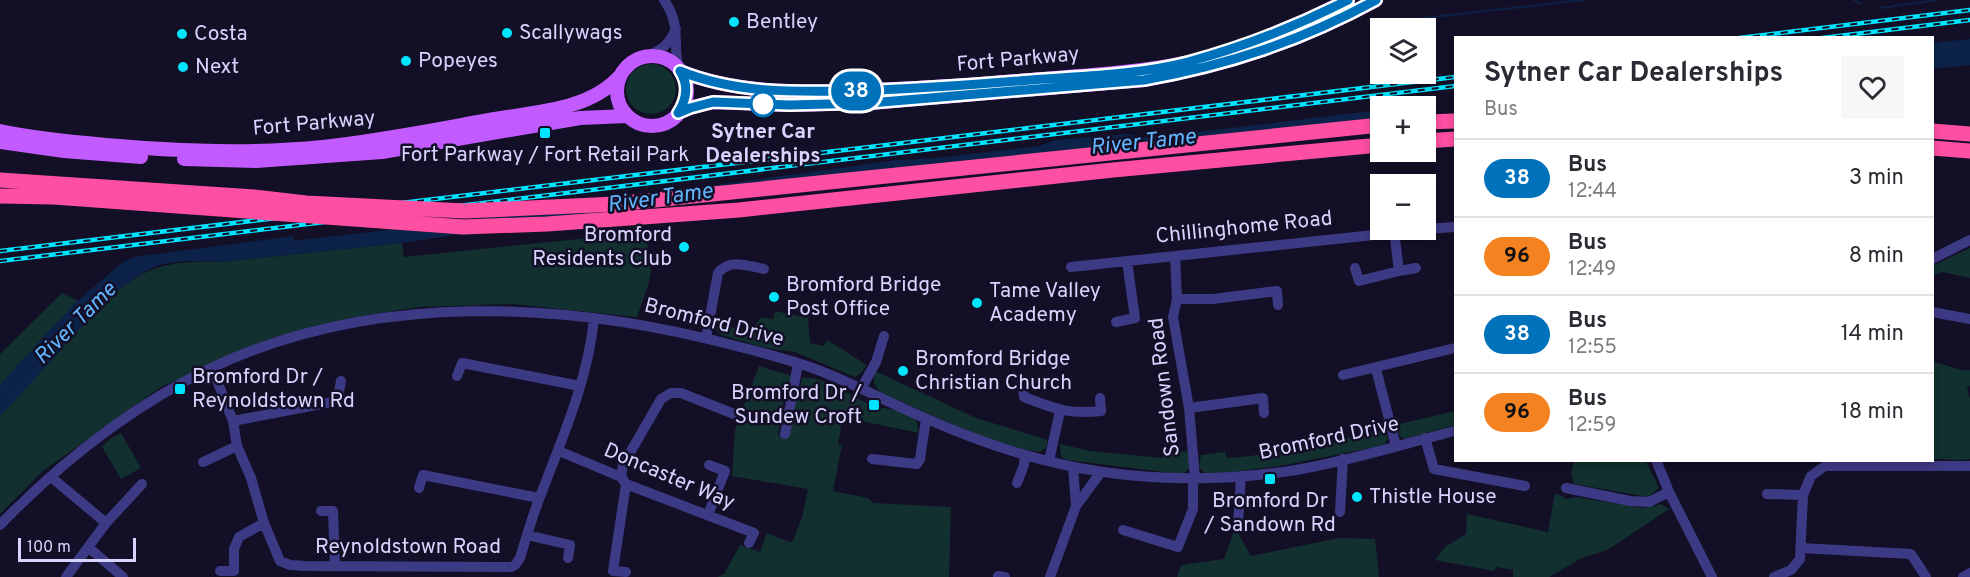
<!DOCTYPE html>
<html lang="en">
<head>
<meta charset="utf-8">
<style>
  body { margin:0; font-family:Overpass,sans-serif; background:#f7f7f7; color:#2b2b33; height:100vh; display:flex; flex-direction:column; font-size:22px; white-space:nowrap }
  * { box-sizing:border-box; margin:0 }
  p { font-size:20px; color:#7c7c81 }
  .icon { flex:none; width:33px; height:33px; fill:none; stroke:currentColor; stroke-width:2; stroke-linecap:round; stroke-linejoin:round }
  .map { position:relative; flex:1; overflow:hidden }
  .details { position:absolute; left:1454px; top:36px; width:480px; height:426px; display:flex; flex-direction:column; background:#fff; border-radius:0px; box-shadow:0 3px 9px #0003 }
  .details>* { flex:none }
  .badge { padding:0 12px; border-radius:20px; font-size:21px; line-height:39px }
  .buttons { position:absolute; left:1370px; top:18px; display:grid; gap:12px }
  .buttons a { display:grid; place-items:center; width:66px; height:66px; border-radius:0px; background:#fff; box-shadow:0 3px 9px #0003; font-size:30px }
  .scale { position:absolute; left:18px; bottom:15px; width:118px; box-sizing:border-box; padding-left:6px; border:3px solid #d9d4ff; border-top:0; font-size:16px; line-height:21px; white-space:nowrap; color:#d9d4ff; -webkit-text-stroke:4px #130f26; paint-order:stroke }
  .map>.badge { position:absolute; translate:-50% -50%; box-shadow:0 0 0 3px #fff }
  .round { display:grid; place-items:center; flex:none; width:63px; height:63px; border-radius:0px; background:#f7f7f7 }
  .summary { display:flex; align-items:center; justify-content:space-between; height:102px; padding:0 30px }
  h1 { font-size:28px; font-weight:700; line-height:45px }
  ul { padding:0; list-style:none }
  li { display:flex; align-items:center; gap:18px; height:78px; padding:0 30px; border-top:2px solid #e1e1e2 }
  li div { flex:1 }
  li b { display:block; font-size:22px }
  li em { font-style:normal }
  li .badge { min-width:66px; font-weight:700; text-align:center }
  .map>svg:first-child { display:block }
</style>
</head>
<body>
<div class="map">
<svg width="1970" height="577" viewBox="0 0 1970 577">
  <rect width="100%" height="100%" fill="#130f26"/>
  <!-- green -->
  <path fill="#12302f" d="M626 89a25 25 0 1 1 50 0a25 25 0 1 1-50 0Z
    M 646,232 L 651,272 L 648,286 L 637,317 L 513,304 L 420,307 L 368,315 L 275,337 L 161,387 L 43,471 L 0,514 L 0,354 L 62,293 L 98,310 C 139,267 164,260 221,262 L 402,243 L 404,257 Z
    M 1970,248 L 1970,278 L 1942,272 L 1932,276 L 1932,266 Z
    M 775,311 L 808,318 L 810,343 L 824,346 L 826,341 L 829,341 L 867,365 L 860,374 L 855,377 L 795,352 L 766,348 L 721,335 L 716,329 L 715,324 L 751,331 L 761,317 L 773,319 Z
    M 1932,361 L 1961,370 L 1970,370 L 1970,386 L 1967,387 L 1970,399 L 1970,459 L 1962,460 L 1932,459 Z
    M 759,366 L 792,376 L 789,391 L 785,391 L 778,435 L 787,436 L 802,378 C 829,376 847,396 871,405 C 878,408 887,408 894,410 C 902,412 909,415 916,418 L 919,433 L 847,418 L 843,416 L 838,444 L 842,445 L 833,491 L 868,498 L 873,503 L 951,507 L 949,577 L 717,577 L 724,574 L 740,545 L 760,552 L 767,533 L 790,542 L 793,541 L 802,517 L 808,489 L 732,476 L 735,430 Z
    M 875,371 L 976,418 L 1048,440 L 1046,448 L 1039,452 C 986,443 931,414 882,393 C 873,385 873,382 875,371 Z
    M 1455,411 L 1455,425 L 1405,439 L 1400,436 L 1395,425 Z
    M 1385,429 L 1388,439 L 1385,444 L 1380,446 L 1280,466 L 1210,475 L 1205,474 L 1199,467 L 1201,455 L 1225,452 L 1227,458 C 1281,454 1333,442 1385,429 Z
    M 121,433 L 141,468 L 121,479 L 102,447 L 111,438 Z
    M 1060,444 L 1090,451 L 1162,458 L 1162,453 L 1190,451 L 1190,467 L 1186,472 L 1180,474 L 1068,460 L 1061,457 Z
    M 1574,461 L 1646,461 L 1659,488 L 1648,497 L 1574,484 L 1571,474 Z
    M 1555,493 L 1567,499 L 1576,497 L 1644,508 L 1661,504 L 1669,509 L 1609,549 L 1580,559 L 1549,577 L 1513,577 L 1513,570 L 1496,567 L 1494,571 L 1435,560 L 1445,547 L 1466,534 L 1467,514 L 1548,532 Z
    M 1235,528 L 1251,556 L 1339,538 L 1375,539 L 1379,577 L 1177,577 L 1181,565 L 1224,559 Z"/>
  <!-- water -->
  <path fill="#0c2248" d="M 1970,39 L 1970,65 L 1932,69 L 1932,43 Z
    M 1380,110 L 1380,126 L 614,210 L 402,243 L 221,262 C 200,261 172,259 152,268 C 116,285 89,319 63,348 C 42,371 21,394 0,416 L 0,386 L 6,378 L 73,305 L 123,262 L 134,257 L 293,236 L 294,241 L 301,240 L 438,224 L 897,160 L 936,158 L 1039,146 L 1056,140 L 1125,134 L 1143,137 L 1206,131 Z"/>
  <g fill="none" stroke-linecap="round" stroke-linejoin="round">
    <!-- stream -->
    <path stroke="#0c2248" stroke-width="2" d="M 1854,0 L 1861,4
      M 1881,8 L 1936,0
      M 1379,23 L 1583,0"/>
    <!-- minor -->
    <path stroke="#3d3a85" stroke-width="10" d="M 664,0 C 681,24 673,41 678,67
      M 650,55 C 663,49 670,43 676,29
      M 1425,229 L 1455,227
      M 1932,259 L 1970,240
      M 1071,267 L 1421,230
      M 1355,268 L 1359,281 L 1399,271 L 1394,231
      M 1399,271 L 1416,268
      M 1177,299 L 1213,299 L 1277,291 L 1278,305
      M 1932,312 L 1970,319
      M 1116,322 L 1135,318 L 1127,261
      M 706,338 L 718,273 C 730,258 747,266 764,269
      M 212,368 L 233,421 L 237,446 L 251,478 L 264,523 L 280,561 L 290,565 L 305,566 L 511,567 L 515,565 L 520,558 C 526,538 532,517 540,497 C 562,438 588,381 594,318
      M 1376,369 L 1396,446
      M 1343,375 L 1455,348
      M 457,376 L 462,363 L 580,386
      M 1022,382 L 1024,397 C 1053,408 1069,415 1101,411 L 1100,398
      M 861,389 L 876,362 L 884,336
      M 1189,408 L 1263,398 L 1264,413
      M 233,421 L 332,402 L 338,397 L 341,381
      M 785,434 L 798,364
      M 1425,438 L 1434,469 L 1525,486
      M 559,451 L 621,477 L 626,484 L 754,533 L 749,543
      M 872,459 L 917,464 L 920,459 L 926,419
      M 1656,460 L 1669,492 L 1712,577
      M 1049,461 L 1060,411
      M 203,462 L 237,446
      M 1073,467 L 1076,506
      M 51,477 L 106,523
      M 621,477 L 623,465 L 661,399 L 671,393 L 681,393 L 739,416
      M 1017,483 L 1024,465 L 1025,455
      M 626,484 L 613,571 L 626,572
      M 419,488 L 423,475 L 539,498
      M 1566,488 L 1630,501 L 1649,502 L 1669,492
      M 1767,494 L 1803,495
      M 321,511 L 333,511 L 335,566
      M 1340,512 L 1343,459
      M 708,515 L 725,471 L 709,465
      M 0,525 C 61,462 132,406 211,368 C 374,291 567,301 736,346 C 764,353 792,360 818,370 C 855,384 889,403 925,418 C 981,443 1042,463 1103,472 C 1166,481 1233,480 1296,470 C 1350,461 1403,444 1455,431
      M 1238,525 L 1241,476
      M 1123,530 L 1178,547 L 1193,509 L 1193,485 L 1195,478 L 1189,408 L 1173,317 L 1177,299 L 1175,256
      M 527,535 L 570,545 L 568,558
      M 88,547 L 123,577
      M 1801,548 L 1911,554 L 1926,577
      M 220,571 L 234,571 L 234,549 L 239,537 L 264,523
      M 998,576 L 1005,577
      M 66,577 L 106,523 L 142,484
      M 1050,577 L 1076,506 L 1101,472
      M 1774,577 L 1791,570 L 1800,559 L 1803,495 L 1811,476 L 1825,466 L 1970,466
      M 1963,577 L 1970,573"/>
    <!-- major -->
    <path stroke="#c25bff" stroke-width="14" d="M617 91a35 35 0 1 1 70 0a35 35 0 1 1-70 0Z
      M 680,71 C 734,93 792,92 850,91 C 906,89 961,86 1017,81 C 1073,76 1129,74 1184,63 C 1240,51 1297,26 1348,0
      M 678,113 L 690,108 L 713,102 L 789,105 L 870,103 L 1144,80 C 1228,65 1301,41 1376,0
      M 0,131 C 28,137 57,140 86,143 C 165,151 244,155 323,147 C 379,141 434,130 489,120 C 533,112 589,111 620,76
      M 0,142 L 64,151 L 141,157
      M 184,159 L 256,161 L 382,152 L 580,118 L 626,116"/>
    <!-- highway -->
    <path stroke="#ff4fa3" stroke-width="15" d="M 1425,122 L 1455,121
      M 1932,131 L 1970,134
      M 1425,141 L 1455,139
      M 1932,148 L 1970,151"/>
    <defs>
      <path id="rail" d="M 1739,38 L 1970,10
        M 1822,38 L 1970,20
        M 0,251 L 1455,77
        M 0,261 L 1455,86"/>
    </defs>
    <!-- rail casing -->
    <use href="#rail" stroke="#00e5ff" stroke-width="4.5"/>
    <!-- rail -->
    <use href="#rail" stroke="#130f26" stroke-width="2" stroke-dasharray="7" stroke-linecap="butt"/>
    <!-- highway-bridge -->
    <path stroke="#ff4fa3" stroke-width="15" d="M 0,180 L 254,197 L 306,203 L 464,211 L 616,204 L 1380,125
      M 0,196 L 54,197 L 463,227 L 547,224 L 739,210 L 1113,170 L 1380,145"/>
  </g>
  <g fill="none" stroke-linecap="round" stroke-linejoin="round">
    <defs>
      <path id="line" d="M 1348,0 C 1297,26 1243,47 1188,62 C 1137,75 1083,76 1031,80 C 970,85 910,89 850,91 C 792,92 734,93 680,71 C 689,85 687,99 678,113 L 690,108 L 713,102 L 789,105 L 870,103 L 1144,80 C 1228,65 1301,41 1376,0"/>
    </defs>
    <!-- line casing -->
    <use href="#line" stroke="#fff" stroke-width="14"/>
    <!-- line -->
    <use href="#line" stroke="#0072bc" stroke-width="9"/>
  </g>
  <!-- markers -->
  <g fill="#00e5ff" stroke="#130f26" stroke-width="2">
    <circle cx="734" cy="22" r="6"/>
    <circle cx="507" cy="33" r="6"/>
    <circle cx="182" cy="34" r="6"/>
    <circle cx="406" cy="61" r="6"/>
    <circle cx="183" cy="67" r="6"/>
    <rect x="539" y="127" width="12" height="12" rx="3"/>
    <circle cx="684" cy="247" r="6"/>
    <circle cx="774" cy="297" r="6"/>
    <circle cx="977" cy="303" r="6"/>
    <circle cx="903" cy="371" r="6"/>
    <rect x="174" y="383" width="12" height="12" rx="3"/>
    <rect x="868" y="399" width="12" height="12" rx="3"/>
    <rect x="1264" y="473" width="12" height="12" rx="3"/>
    <circle cx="1357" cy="497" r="6"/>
  </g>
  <circle fill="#fff" stroke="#0072bc" stroke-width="3" cx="763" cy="104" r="12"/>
  <g text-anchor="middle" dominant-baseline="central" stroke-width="5" stroke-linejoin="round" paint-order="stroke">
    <!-- poi labels -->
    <g font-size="21" fill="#d9d4ff" stroke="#130f26" text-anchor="start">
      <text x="746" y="22">Bentley</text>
      <text x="519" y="33">Scallywags</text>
      <text x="194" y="34">Costa</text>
      <text x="418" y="61">Popeyes</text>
      <text x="195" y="67">Next</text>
      <text x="545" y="155" text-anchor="middle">Fort Parkway / Fort Retail Park</text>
      <text x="672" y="235" text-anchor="end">Bromford<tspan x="672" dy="24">Residents Club</tspan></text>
      <text x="786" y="285">Bromford Bridge<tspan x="786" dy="24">Post Office</tspan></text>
      <text x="989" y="291">Tame Valley<tspan x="989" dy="24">Academy</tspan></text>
      <text x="915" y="359">Bromford Bridge<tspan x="915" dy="24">Christian Church</tspan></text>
      <text x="192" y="377">Bromford Dr /<tspan x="192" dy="24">Reynoldstown Rd</tspan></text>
      <text x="862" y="393" text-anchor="end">Bromford Dr /<tspan x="862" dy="24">Sundew Croft</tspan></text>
      <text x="1369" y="497">Thistle House</text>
      <text x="1270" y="501" text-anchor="middle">Bromford Dr<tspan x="1270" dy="24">/ Sandown Rd</tspan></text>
    </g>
    <!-- street labels -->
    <g font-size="21" fill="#d9d4ff" stroke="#130f26">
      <text transform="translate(1018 60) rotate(-5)">Fort Parkway</text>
      <text transform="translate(314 124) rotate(-5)">Fort Parkway</text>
      <text transform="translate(1244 228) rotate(-6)">Chillinghome Road</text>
      <text transform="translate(714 323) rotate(14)">Bromford Drive</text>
      <text transform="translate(1165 387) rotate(-97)">Sandown Road</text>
      <text transform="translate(1329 439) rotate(-12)">Bromford Drive</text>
      <text transform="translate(669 477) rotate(23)">Doncaster Way</text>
      <text x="408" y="547">Reynoldstown Road</text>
    </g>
    <!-- stop labels -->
    <g font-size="21" font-weight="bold" fill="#d9d4ff" stroke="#130f26">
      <text x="763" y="132">Sytner Car<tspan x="763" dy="24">Dealerships</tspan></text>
    </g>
    <!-- water labels -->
    <g font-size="22" font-style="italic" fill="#62b6ff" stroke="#130f26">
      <text transform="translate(1143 143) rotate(-6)">River Tame</text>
      <text transform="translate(660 199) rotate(-8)">River Tame</text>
      <text transform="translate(76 324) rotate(-45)">River Tame</text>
    </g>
  </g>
</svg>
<div class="buttons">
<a><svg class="icon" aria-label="layers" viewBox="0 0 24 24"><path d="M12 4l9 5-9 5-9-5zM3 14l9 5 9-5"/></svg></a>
<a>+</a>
<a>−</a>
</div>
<div class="scale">100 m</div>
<b class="badge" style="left:856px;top:91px;background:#0072bc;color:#fff">38</b>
<section class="details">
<div class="summary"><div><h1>Sytner Car Dealerships</h1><p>Bus</p></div><a class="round"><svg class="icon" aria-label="heart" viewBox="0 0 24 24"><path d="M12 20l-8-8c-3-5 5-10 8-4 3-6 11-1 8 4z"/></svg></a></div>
<ul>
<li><span class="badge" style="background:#0072bc;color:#fff">38</span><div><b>Bus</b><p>12:44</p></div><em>3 min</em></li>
<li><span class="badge" style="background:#f58220;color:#111">96</span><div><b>Bus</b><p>12:49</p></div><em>8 min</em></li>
<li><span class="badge" style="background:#0072bc;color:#fff">38</span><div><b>Bus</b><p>12:55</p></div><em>14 min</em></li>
<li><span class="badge" style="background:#f58220;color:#111">96</span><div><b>Bus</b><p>12:59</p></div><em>18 min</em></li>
</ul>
</section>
</div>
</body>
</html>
